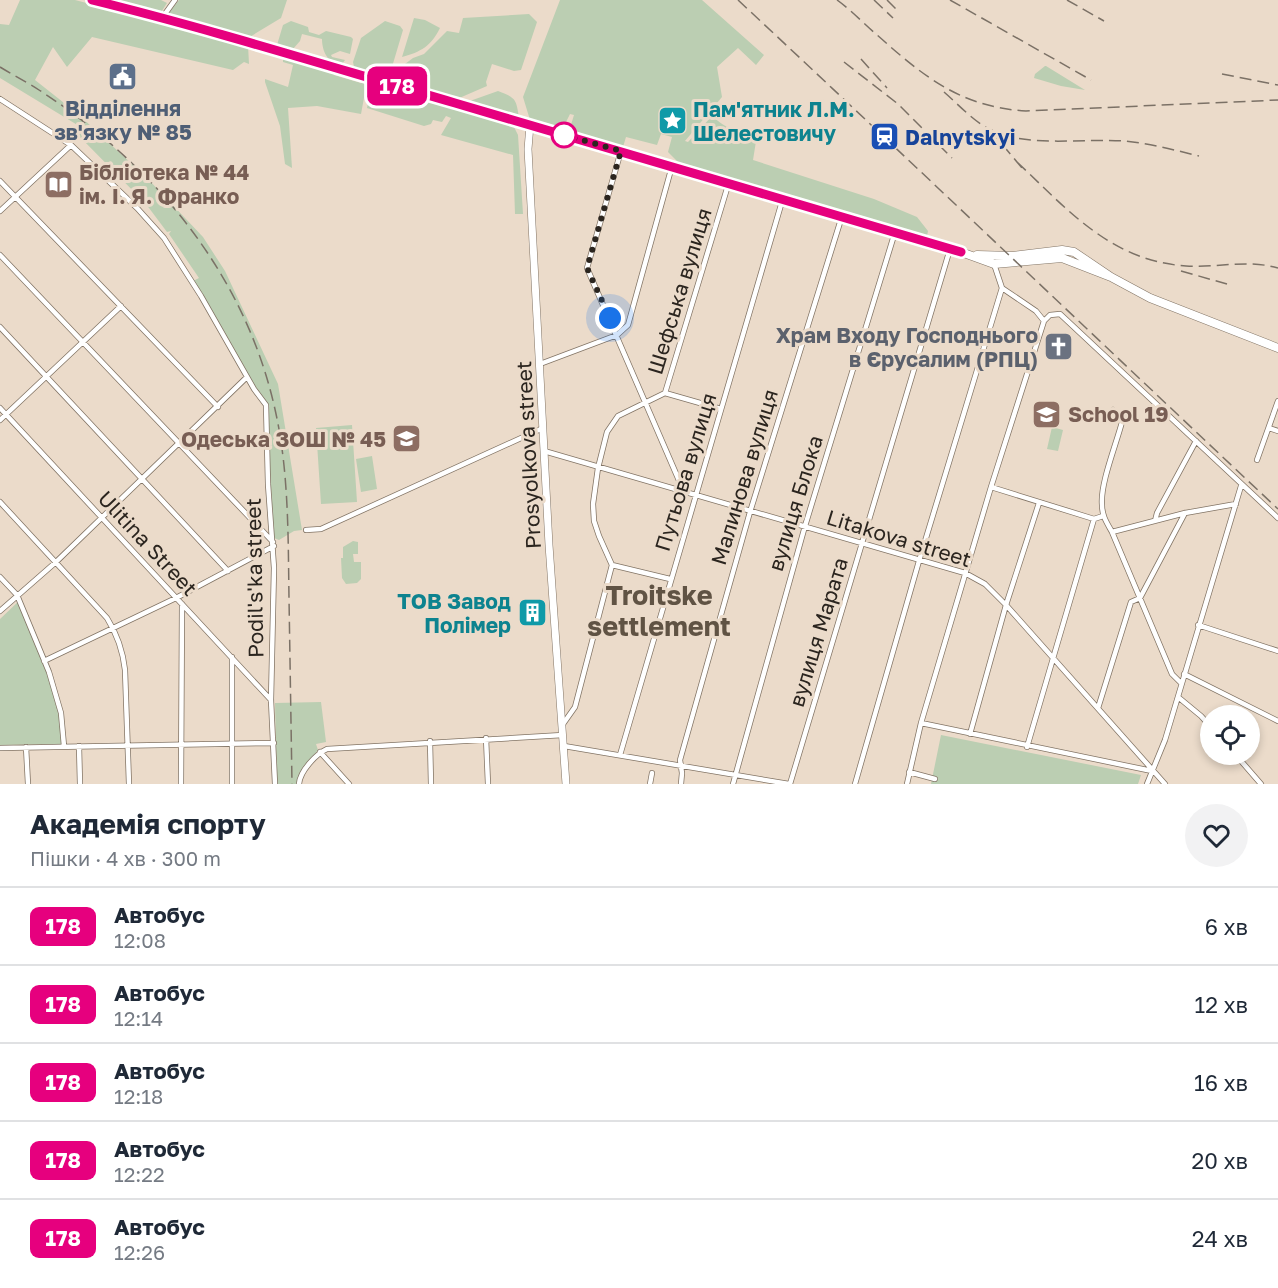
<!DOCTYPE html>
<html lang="uk">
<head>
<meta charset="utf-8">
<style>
  body { margin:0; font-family:"Golos Text",sans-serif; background:#f2f2f3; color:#1f2937; height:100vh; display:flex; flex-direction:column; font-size:22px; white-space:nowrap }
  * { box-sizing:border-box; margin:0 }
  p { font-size:20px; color:#747a83 }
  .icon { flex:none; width:33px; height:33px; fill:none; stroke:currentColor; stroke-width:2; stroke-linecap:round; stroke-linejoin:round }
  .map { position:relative; height:784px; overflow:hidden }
  .panel { display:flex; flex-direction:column; background:#fff; flex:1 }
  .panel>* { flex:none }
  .badge { padding:0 12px; border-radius:9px; font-size:21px; line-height:39px }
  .fabs { position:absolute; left:1200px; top:705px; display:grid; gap:12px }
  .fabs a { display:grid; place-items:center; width:60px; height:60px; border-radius:50%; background:#fff; box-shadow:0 3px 9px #0003; font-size:30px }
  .you { position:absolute; width:30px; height:30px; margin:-15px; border:4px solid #fff; border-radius:50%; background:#1a73e8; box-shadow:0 0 0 9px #1a73e833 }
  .map>.badge { position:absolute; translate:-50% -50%; box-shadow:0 0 0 3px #fff }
  .round { display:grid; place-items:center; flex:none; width:63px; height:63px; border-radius:32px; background:#f2f2f3 }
  .summary { display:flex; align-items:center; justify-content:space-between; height:102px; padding:0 30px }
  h1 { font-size:28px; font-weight:700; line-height:45px }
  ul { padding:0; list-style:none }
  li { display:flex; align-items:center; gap:18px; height:78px; padding:0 30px; border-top:2px solid #e0e1e3 }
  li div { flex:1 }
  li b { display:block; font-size:22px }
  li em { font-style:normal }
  li .badge { min-width:66px; font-weight:700; text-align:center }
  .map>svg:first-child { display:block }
</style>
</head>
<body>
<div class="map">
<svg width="1278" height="784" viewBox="0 0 1278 784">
  <rect width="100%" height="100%" fill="#ebdbca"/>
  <!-- green -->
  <path fill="#bbceb2" d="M 20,0 L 75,0 L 248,45 L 249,64 L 244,62 L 233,70 L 92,37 L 67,67 L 53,47 L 35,80 L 78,114 L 148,179 L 203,237 L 225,271 L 278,384 L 302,530 L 294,531 L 279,540 L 274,538 L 266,404 L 258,395 L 193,281 L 199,278 L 169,234 L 171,231 L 167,232 L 146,204 L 78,135 L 84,129 L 0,78 L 0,24 L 9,25 Z
    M 102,0 L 161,0 L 167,3 L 160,14 Z
    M 179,0 L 287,0 L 281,18 L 248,38 L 166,16 Z
    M 560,0 L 702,0 L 764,55 L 756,65 L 738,48 L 717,67 L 722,97 L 685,141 L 688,142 L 712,116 C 727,129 737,133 757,135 L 753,160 L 874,199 L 917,217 L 928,231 L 927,236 L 679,163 L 668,152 L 672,137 L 661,134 L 657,145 L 626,137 L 623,147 L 571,131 L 570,128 L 574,115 L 570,114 L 563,128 L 530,120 L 523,97 Z
    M 529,14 L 537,22 L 521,70 L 514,71 L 492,64 L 486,82 L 487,86 L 457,99 L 399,84 L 395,74 L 397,70 L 413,58 L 424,54 L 447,31 L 459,33 L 463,18 Z
    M 414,18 L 425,20 L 440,28 C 431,46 421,52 402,57 Z
    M 291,21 L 308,27 L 309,32 L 319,35 L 326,31 L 351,37 L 353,39 L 350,54 L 340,51 L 331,55 L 332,57 L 345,60 L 342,64 C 328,65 322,51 322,39 L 302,34 L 300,41 L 293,49 L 277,45 L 283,25 Z
    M 385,21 L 400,26 L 403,30 L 389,77 L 385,79 L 355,71 L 353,62 L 361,38 Z
    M 283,54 L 333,69 L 334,75 L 361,83 L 362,79 L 366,87 L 361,114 L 317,106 L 288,108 L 292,168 L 285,164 L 280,126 L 265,82 L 265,79 L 288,87 L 293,65 L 283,62 Z
    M 1045,66 L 1046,66 L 1085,90 L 1061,86 L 1034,78 L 1035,74 Z
    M 377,83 L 514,127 L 518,135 L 523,214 L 515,214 L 513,155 L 441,135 L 451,118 L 446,116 L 442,122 L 433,120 L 431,124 L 424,126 L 367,108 L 372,85 Z
    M 498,91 C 516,98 516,99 519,117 L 467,102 Z
    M 352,425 L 357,502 L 321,504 L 316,428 Z
    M 1052,427 L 1063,430 L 1058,451 L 1047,449 Z
    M 372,456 L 377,489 L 361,492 L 356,459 Z
    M 353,541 L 358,542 L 358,554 L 353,554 L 354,562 L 361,562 L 361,579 L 357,583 L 346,584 L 342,578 L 341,558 L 343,558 L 343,547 Z
    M 20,600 L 48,673 L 60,713 L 62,744 L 0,745 L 0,619 Z
    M 321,702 L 326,742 L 316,744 L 318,750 L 301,771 L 296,784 L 277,784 L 275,703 Z
    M 941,735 L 1141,775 L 1138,784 L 931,784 Z"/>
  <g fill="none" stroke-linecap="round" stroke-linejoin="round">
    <defs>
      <path id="street" d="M 162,18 L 175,0
        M 0,99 L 71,145 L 137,208 L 164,238 L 201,296 L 254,389 L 266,405 L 268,484 L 274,568 L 271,700 L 275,784
        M 621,151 L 587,268 L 684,492
        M 0,181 L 218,407
        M 0,211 L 71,145
        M 0,255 L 273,542
        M 1002,288 L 1036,311 L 1044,321 L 1050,315 L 1060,314 L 1278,518
        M 0,327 L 228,571
        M 540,364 L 617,335 L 628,325 L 672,166
        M 665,393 L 721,409
        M 0,408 L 271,700
        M 1113,410 L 1119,416 L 1122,422 C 1116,445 1100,484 1102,505 C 1102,516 1107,523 1112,532 L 1172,674 L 1181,683
        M 0,420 L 121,306
        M 1269,428 L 1278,431
        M 544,451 L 965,573 L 985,584 L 1006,605 L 1165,784
        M 1257,460 L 1278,401
        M 991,487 L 1094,519 L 1103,516
        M 0,502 L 107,618 C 117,634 123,652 125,670 L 129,784
        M 1155,521 L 1157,513 L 1196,441
        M 306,530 L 321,529 L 543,428
        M 1112,532 L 1185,513 L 1236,504
        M 612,565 L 670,579
        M 0,577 L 17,595 L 49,672 L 61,713 L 64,746
        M 0,611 L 56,562 L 247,377
        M 1198,625 L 1278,651
        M 232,657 L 232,784
        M 44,661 L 176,598 L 274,546
        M 1184,674 L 1278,721
        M 1178,697 L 1201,716 L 1210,726
        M 1098,708 L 1131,602 L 1140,598 L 1185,513
        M 921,723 L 1152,771
        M 563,724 L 575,707 L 612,565 L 599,536 L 594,521 L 593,504 L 598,468 L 607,432 L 618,416 L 665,393 L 729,182
        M 970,734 L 1006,605 L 1039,503
        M 486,738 L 488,784
        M 430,741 L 431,784
        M 79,746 L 80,784
        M 564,746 L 789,784
        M 26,747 L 28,784
        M 1027,747 L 1094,519
        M 0,748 L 274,743
        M 320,752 L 349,784
        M 1235,754 L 1261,784
        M 620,755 L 783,198
        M 909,772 L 935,779
        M 181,784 L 182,604
        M 299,784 C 300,771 316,754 327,749 L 563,735
        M 650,784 L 652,773
        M 681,784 L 682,773 L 680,760 L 750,512 L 842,216
        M 733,784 L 805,526 L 895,232
        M 790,784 L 950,249
        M 855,784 L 919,561 L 1002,288 L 994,264
        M 907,784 L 921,723 L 991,487 L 1044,321
        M 1147,784 L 1165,740 L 1241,486"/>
      <path id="secondary" d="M 530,125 L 528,149 L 549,545 L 566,784"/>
      <path id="primary" d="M 92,0 L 162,18 L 763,192 L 961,252 L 994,264 L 1062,258 L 1111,277
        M 977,255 L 1013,256 L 1062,250 L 1074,252 L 1111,277 L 1150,298 L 1278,348"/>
    </defs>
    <!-- street casing -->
    <use href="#street" stroke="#827465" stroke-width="6"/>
    <!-- secondary casing -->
    <use href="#secondary" stroke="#827465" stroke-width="8"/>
    <!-- primary casing -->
    <use href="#primary" stroke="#827465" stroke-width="9"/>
    <!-- street -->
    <use href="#street" stroke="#fff" stroke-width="4.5"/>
    <!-- secondary -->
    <use href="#secondary" stroke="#fff" stroke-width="7"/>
    <!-- primary -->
    <use href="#primary" stroke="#fff" stroke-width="8"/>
    <!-- rail -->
    <path stroke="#7b7166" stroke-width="1.5" stroke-dasharray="12 6" stroke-linecap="butt" d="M 738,0 C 919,169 1098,340 1278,509
      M 837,0 C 851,10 863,23 876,34 C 923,76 960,107 1026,111 L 1278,100
      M 874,0 L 893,18
      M 887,0 L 899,12
      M 950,0 L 1091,80
      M 1067,0 L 1104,21
      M 861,59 L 887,88
      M 844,62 L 898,104 L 952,158
      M 0,67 C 13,75 27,82 39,90 C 152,163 243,271 274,405 C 289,468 288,534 289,598 C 290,660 291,722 292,784
      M 1222,74 L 1278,85
      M 944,92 C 959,105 973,121 991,130 C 1028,148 1082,138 1123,141 C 1149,143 1174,150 1199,156
      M 991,131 L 1022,168
      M 1017,162 C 1068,210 1111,261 1186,266 C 1218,268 1247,259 1278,268
      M 1181,271 L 1227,284"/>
  </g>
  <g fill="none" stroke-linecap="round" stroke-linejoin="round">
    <defs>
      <path id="line" d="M 92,0 C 214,30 334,68 455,103 C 624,153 793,202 961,252"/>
    </defs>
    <!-- line casing -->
    <use href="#line" stroke="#fff" stroke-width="14"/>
    <!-- line -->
    <use href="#line" stroke="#e6007e" stroke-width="9"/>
    <!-- walk -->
    <path stroke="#2b251f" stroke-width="6" stroke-dasharray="0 10.8" d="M 564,135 L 621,151 L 587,268 L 610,318"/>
  </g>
  <!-- icons -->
  <defs>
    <symbol id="civic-square" viewBox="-11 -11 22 22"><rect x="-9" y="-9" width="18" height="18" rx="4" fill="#5c6f8a" stroke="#ebdbca"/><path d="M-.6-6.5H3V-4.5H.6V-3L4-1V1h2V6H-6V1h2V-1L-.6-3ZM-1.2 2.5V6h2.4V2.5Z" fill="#fff"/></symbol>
    <symbol id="sight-square" viewBox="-11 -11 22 22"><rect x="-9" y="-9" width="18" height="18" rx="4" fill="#0f9aa8" stroke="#ebdbca"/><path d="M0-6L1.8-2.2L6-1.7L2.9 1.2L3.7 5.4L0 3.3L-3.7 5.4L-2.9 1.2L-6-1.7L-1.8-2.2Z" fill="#fff"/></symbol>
    <symbol id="station-square" viewBox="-11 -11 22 22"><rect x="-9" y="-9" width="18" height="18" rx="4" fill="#1a4fb4" stroke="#ebdbca"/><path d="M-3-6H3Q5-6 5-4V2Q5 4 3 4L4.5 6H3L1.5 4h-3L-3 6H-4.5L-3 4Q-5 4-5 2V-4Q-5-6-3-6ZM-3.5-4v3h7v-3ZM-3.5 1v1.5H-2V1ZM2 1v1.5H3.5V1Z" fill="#fff"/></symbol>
    <symbol id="library-square" viewBox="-11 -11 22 22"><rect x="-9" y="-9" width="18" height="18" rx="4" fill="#8d6e63" stroke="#ebdbca"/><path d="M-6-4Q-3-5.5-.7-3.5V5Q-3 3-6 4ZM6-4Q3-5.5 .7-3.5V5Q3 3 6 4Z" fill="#fff"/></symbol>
    <symbol id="church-square" viewBox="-11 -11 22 22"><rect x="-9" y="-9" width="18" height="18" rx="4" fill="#6b7280" stroke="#ebdbca"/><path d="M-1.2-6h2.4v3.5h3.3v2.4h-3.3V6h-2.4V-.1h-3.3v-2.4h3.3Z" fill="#fff"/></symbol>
    <symbol id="school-square" viewBox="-11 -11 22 22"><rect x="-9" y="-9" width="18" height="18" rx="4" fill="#8d6e63" stroke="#ebdbca"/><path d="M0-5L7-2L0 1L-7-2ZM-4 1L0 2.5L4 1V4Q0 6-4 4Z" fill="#fff"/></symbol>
    <symbol id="building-square" viewBox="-11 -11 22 22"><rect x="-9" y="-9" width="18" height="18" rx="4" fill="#0f9aa8" stroke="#ebdbca"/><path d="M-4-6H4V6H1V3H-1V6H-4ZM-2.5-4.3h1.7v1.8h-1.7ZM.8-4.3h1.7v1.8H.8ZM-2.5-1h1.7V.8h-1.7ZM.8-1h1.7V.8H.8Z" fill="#fff"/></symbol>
  </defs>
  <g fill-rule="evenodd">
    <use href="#civic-square" x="106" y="60" width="33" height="33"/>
    <use href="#sight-square" x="656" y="104" width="33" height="33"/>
    <use href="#station-square" x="868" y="120" width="33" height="33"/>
    <use href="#library-square" x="42" y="168" width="33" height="33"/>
    <use href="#church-square" x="1042" y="330" width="33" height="33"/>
    <use href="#school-square" x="1030" y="398" width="33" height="33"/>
    <use href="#school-square" x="390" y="422" width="33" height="33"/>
    <use href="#building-square" x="516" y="596" width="33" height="33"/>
  </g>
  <!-- markers -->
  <circle fill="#fff" stroke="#e6007e" stroke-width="3" cx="564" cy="135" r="12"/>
  <g text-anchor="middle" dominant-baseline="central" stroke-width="6" stroke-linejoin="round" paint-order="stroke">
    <!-- service labels -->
    <g font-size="21" font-weight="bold" fill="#4e5e75" stroke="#ebdbca">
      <text x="123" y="108">Відділення<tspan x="123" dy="24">зв'язку № 85</tspan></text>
    </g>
    <!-- culture labels -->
    <g font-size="21" font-weight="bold" fill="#0d838f" stroke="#ebdbca" text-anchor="start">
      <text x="693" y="109">Пам'ятник Л.М.<tspan x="693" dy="24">Шелестовичу</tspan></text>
      <text x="511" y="601" text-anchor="end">ТОВ Завод<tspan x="511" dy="24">Полімер</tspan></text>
    </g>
    <!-- transit labels -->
    <g font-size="21" font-weight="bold" fill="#164399" stroke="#ebdbca" text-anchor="start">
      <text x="905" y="137">Dalnytskyi</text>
    </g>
    <!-- education labels -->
    <g font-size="21" font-weight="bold" fill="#785e54" stroke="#ebdbca" text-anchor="start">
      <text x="79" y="172">Бібліотека № 44<tspan x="79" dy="24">ім. І. Я. Франко</tspan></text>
      <text x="1068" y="414">School 19</text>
      <text x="386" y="439" text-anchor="end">Одеська ЗОШ № 45</text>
    </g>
    <!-- street labels -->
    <g font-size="21" fill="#2b251f" stroke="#ebdbca">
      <text transform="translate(679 291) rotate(-73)">Шефська вулиця</text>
      <text transform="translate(528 455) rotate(-93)">Prosyolkova street</text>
      <text transform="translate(685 472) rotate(-73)">Путьова вулиця</text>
      <text transform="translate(744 477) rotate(-73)">Малинова вулиця</text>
      <text transform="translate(795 503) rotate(-73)">вулиця Блока</text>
      <text transform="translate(899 538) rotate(17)">Litakova street</text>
      <text transform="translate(148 543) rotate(47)">Ulitina Street</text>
      <text transform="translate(254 578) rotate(-91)">Podil's'ka street</text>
      <text transform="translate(818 632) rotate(-73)">вулиця Марата</text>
    </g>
    <!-- worship labels -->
    <g font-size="21" font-weight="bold" fill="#5b616d" stroke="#ebdbca" text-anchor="end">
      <text x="1038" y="335">Храм Входу Господнього<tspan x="1038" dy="24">в Єрусалим (РПЦ)</tspan></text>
    </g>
    <!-- district labels -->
    <g font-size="27" font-weight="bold" fill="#605344" stroke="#ebdbca">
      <text x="659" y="595">Troitske<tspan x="659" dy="31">settlement</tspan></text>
    </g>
  </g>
</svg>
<div class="fabs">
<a><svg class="icon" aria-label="locate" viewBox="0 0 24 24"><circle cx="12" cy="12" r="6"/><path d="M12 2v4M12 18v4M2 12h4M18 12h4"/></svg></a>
</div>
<div class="you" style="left:610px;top:318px"></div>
<b class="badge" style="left:397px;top:86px;background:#e6007e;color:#fff">178</b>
</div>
<section class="panel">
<div class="summary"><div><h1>Академія спорту</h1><p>Пішки · 4 хв · 300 m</p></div><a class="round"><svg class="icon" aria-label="heart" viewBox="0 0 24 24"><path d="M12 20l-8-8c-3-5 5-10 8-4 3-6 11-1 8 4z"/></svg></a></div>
<ul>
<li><span class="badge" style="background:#e6007e;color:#fff">178</span><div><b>Автобус</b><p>12:08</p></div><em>6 хв</em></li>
<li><span class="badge" style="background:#e6007e;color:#fff">178</span><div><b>Автобус</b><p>12:14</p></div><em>12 хв</em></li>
<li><span class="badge" style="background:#e6007e;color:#fff">178</span><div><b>Автобус</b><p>12:18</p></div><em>16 хв</em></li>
<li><span class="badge" style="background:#e6007e;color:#fff">178</span><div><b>Автобус</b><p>12:22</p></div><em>20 хв</em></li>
<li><span class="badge" style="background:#e6007e;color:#fff">178</span><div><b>Автобус</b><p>12:26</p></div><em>24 хв</em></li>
</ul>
</section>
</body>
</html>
